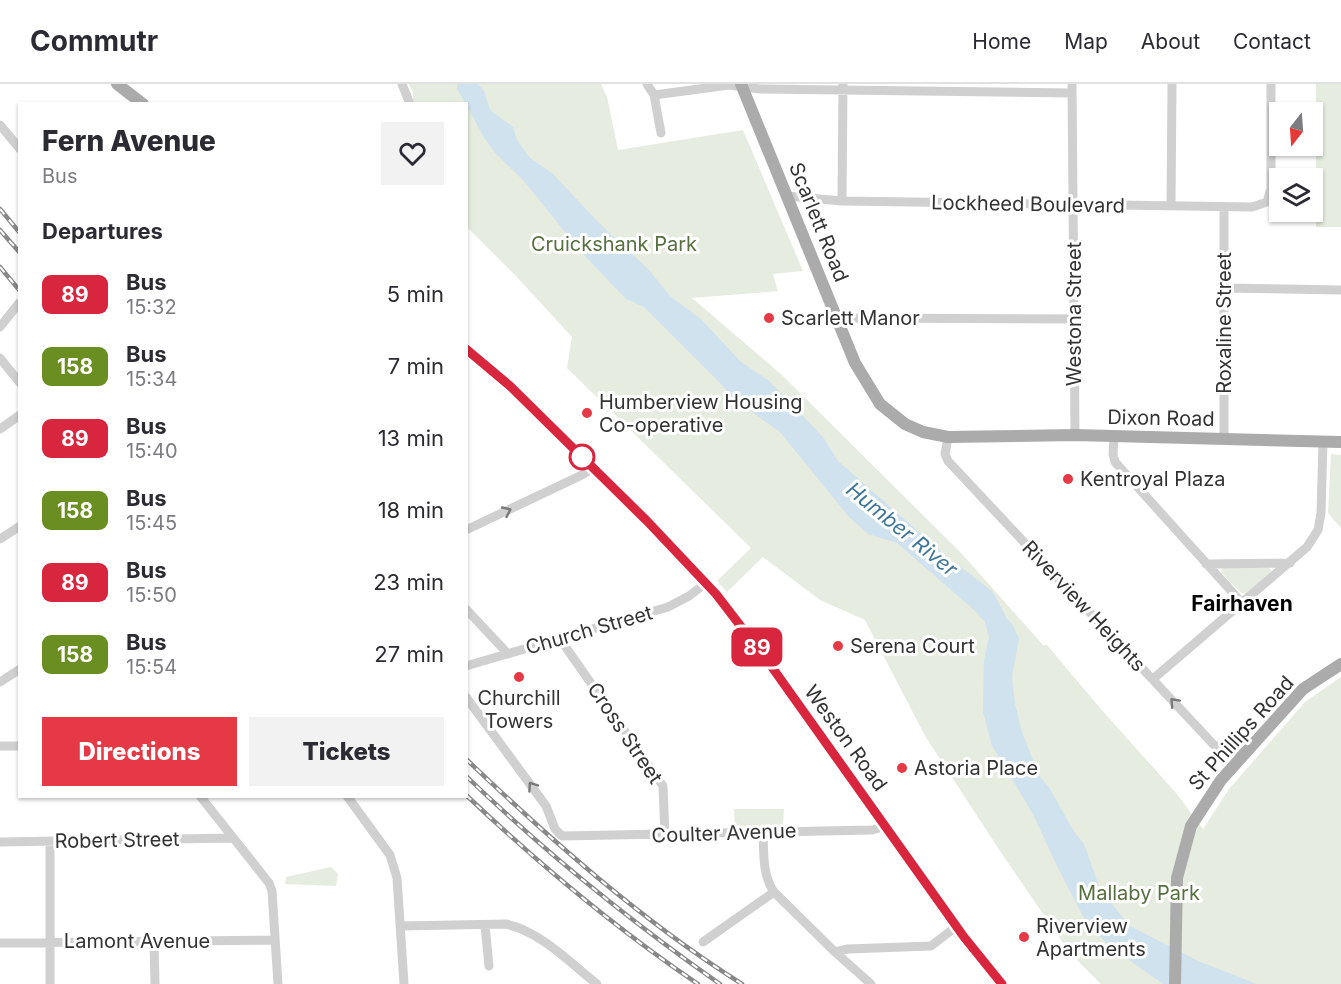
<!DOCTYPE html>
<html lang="en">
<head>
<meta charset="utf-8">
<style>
  body { margin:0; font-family:Inter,sans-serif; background:#f2f2f3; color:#2b2b33; height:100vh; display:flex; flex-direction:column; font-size:22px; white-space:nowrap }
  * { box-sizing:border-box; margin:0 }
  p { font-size:20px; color:#7c7c81 }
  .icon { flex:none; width:33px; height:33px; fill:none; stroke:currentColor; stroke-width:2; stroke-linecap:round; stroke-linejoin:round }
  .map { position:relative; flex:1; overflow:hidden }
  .sheet { position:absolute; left:18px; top:18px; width:450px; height:696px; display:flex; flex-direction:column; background:#fff; border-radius:0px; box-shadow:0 2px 4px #0004 }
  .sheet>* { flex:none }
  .badge { padding:0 12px; border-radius:9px; font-size:21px; line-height:39px }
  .needle { width:39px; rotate:197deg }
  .controls { position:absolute; left:1269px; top:18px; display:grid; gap:12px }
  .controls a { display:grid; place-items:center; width:54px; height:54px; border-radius:0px; background:#fff; box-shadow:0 2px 4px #0004; font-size:30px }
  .map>.badge { position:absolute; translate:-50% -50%; box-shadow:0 0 0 3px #fff }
  h2 { padding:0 24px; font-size:22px; line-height:54px }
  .round { display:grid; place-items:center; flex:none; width:63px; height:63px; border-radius:0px; background:#f2f2f3 }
  .headline { display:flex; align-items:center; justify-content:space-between; height:102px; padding:0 24px }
  h1 { font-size:28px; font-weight:800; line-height:45px }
  .button { display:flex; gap:12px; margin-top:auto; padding:12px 24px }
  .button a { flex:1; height:69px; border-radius:0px; background:#e63946; color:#fff; font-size:24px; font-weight:800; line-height:69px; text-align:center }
  .button a+a { background:#f2f2f3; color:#2b2b33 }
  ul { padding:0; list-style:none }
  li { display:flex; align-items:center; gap:18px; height:72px; padding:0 24px }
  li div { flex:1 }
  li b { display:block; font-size:22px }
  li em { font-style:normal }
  li .badge { min-width:66px; font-weight:700; text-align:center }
  header { display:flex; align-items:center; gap:36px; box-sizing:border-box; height:84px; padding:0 30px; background:#fff; border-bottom:2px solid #e1e1e2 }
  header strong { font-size:28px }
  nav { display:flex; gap:33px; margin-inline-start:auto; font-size:21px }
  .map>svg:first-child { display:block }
</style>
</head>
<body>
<header>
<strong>Commutr</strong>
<nav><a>Home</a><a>Map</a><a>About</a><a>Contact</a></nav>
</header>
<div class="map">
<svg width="1341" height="900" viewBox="0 0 1341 900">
  <rect width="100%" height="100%" fill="#fff"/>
  <!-- green -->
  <path fill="#e6ecdf" d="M 409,0 L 601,0 L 607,13 L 618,66 L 743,46 L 803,187 L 773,190 L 778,207 L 692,214 L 782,291 L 963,471 L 1043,561 L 1047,561 L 1100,624 L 1177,710 L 1203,745 L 1229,705 L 1305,618 L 1341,593 L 1341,900 L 1101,900 L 1070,869 L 1004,773 L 925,652 L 865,536 L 820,516 L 763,473 L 727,508 L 717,497 L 751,464 L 567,284 L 572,253 L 516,192 L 467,143 L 466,20 L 413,19 L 413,9 Z
    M 1316,0 L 1341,0 L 1341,143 L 1316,143 Z
    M 1331,370 L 1341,371 L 1341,444 L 1328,429 Z
    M 1222,483 L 1269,484 L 1272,487 L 1246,510 L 1241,509 L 1221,488 Z
    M 734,725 L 784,725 L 783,743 L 735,744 Z
    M 331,783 L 338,790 L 336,802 L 285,800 L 286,793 Z"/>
  <!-- water -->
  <path fill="#cfe2ee" d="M 457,0 L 478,0 L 484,7 L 490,26 L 513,43 L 517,56 L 530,74 L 552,89 L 599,139 L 649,186 L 670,212 L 701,235 L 740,277 L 769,297 L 823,353 L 838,377 L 961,485 L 974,502 L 1012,540 L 1019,554 L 1012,593 L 1015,620 L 1023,651 L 1039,691 L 1050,705 L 1073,746 L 1084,760 L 1100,805 L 1130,842 L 1198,877 L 1257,900 L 1163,900 L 1109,862 L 1084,834 L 1057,782 L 1033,730 L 992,662 L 983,628 L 984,576 L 989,553 L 985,538 L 974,526 L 897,459 L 868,450 L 849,433 L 780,348 L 731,313 L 724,303 L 644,223 L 626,215 L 581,168 L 524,97 L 496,70 L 483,52 L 466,20 L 457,5 Z"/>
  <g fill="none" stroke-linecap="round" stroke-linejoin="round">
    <!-- river -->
    <path stroke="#cfe2ee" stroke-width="14" d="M 956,488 L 987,512 L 1000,536"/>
    <!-- minor -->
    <path stroke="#d0d0d0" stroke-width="9" d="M 402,0 L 410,20
      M 647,0 L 654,11 L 661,49
      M 1072,0 L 1075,351
      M 654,11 L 729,1 L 760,5 L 1072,9
      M 0,41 L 20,65
      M 787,112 L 842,117 L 1252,123 L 1267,118 L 1271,104 L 1271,0
      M 842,117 L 843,0
      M 1171,122 L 1172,0
      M 1224,123 L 1224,354
      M 1224,204 L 1341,206
      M 836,236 L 847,234 L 1075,235
      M 0,243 L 19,219
      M 0,274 L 20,299
      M 0,345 L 20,331
      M 948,353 L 945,370 L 948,377 L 1214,661 L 1227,667 L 1246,668
      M 1114,353 L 1113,370 L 1115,378 L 1243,520
      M 466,446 L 584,390 L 592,384
      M 0,455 L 20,442
      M 1206,480 L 1290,479
      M 466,525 L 508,570
      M 560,555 L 663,702 L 665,751
      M 466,582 L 668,523 L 689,512 L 706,499
      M 1153,595 L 1307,463 L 1318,446 L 1321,429 L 1323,357
      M 0,598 L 20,585
      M 466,613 L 546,722 L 555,745 L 562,752 L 872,746 L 886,742
      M 0,662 L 20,662
      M 200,712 L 269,799 L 272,807 L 278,900
      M 347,712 L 390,771 L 397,794 L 404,900
      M 763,748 C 764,769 762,790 774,808 L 835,868 L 848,865 L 931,862 L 957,842
      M 0,758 L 233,754
      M 485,841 L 489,882
      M 400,842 L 506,840 C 541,848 569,878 597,900
      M 154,858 L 155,900
      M 703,858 L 774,808
      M 0,859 L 274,856
      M 835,868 L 871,900
      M 50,900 L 50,757"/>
    <!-- major -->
    <path stroke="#ababab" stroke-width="12" d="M 117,0 L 143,20
      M 741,0 L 855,279 L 880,320 L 905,340 L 923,348 L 948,353 L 1075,351 L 1341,358
      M 466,265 L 510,302 L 647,437 L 725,521 L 769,579 L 964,853 L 1002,900
      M 1175,900 L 1177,794 L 1191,742 L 1221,696 L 1303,605 L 1341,580"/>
    <defs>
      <path id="rail" d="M 0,125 L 20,149
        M 0,146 L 20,169
        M 0,183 L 20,207
        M 466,675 C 551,756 642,837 742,900
        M 466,692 C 545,768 630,837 720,900
        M 466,711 C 539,780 615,844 698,900"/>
    </defs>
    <!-- rail casing -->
    <use href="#rail" stroke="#888" stroke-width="4.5"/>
    <!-- rail -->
    <use href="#rail" stroke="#fff" stroke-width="2" stroke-dasharray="7" stroke-linecap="butt"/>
  </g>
  <!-- one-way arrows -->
  <defs><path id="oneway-chevron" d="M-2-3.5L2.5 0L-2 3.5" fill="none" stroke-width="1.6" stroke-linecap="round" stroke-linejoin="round" transform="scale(1.5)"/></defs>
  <g stroke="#7a7a7a">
    <use href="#oneway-chevron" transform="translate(507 427) rotate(-25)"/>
    <use href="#oneway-chevron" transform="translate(1174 618) rotate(-133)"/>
    <use href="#oneway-chevron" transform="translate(532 702) rotate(-125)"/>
  </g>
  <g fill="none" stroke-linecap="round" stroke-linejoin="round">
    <defs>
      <path id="line" d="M 466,265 L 510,302 L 647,437 L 716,510 L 769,579 L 964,853 L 1002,900"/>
    </defs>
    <!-- line casing -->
    <use href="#line" stroke="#fff" stroke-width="14"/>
    <!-- line -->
    <use href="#line" stroke="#d7263d" stroke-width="9"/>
  </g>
  <!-- markers -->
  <g fill="#e63946" stroke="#fff" stroke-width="2">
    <circle cx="769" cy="234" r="6"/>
    <circle cx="587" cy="329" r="6"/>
    <circle cx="1068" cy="395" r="6"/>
    <circle cx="838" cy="562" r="6"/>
    <circle cx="519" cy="593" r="6"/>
    <circle cx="902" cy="684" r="6"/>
    <circle cx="1024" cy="853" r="6"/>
  </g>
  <circle fill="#fff" stroke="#d7263d" stroke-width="3" cx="582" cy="373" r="12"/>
  <g text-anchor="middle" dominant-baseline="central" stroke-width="6" stroke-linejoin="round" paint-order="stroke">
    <!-- street labels -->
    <g font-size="20" fill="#333" stroke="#fff">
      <text transform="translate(1028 120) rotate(1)">Lockheed Boulevard</text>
      <text transform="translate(819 138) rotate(68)">Scarlett Road</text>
      <text transform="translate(1074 230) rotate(-90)">Westona Street</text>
      <text transform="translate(1224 239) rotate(-90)">Roxaline Street</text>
      <text transform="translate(1161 334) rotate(1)">Dixon Road</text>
      <text transform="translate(1084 522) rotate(47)">Riverview Heights</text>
      <text transform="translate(589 546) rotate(-16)">Church Street</text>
      <text transform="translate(625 649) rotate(56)">Cross Street</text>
      <text transform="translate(1241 649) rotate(-48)">St Phillips Road</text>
      <text transform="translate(846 654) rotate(54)">Weston Road</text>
      <text transform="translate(724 749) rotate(-2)">Coulter Avenue</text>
      <text transform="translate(117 756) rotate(-1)">Robert Street</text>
      <text x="137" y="857">Lamont Avenue</text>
    </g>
    <!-- park labels -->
    <g font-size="20" fill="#56703f" stroke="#fff">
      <text x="614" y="160">Cruickshank Park</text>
      <text x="1139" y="809">Mallaby Park</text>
    </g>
    <!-- poi labels -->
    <g font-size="20" fill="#333" stroke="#fff" text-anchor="start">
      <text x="781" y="234">Scarlett Manor</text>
      <text x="599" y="318">Humberview Housing<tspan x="599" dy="23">Co-operative</tspan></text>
      <text x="1080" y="395">Kentroyal Plaza</text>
      <text x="850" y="562">Serena Court</text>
      <text x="519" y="614" text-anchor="middle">Churchill<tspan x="519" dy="23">Towers</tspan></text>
      <text x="914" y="684">Astoria Place</text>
      <text x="1036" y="842">Riverview<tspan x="1036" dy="23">Apartments</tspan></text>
    </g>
    <!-- water labels -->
    <g font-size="21" font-style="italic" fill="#3f7597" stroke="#fff">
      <text transform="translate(902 445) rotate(39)">Humber River</text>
    </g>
    <!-- neighbourhood labels -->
    <g font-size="21" font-weight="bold" fill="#000" stroke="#fff">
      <text x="1242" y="519">Fairhaven</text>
    </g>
  </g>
</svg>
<div class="controls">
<a><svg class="needle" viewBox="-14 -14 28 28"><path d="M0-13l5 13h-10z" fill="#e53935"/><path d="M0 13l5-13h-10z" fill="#7c7c81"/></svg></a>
<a><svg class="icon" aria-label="layers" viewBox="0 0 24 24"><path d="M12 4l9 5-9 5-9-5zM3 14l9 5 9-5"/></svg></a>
</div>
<b class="badge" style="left:757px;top:563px;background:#d7263d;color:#fff">89</b>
<section class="sheet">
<div class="headline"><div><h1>Fern Avenue</h1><p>Bus</p></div><a class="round"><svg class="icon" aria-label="heart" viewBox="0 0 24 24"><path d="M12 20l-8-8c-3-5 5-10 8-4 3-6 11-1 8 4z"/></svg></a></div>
<h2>Departures</h2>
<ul>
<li><span class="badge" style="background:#d7263d;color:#fff">89</span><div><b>Bus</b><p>15:32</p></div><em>5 min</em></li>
<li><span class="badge" style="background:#6b8e23;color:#fff">158</span><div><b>Bus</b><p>15:34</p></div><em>7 min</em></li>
<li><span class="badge" style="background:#d7263d;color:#fff">89</span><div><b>Bus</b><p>15:40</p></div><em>13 min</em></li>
<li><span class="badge" style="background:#6b8e23;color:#fff">158</span><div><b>Bus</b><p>15:45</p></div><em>18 min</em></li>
<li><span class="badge" style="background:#d7263d;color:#fff">89</span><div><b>Bus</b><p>15:50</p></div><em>23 min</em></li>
<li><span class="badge" style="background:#6b8e23;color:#fff">158</span><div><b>Bus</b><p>15:54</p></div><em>27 min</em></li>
</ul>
<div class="button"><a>Directions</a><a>Tickets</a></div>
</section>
</div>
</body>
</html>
